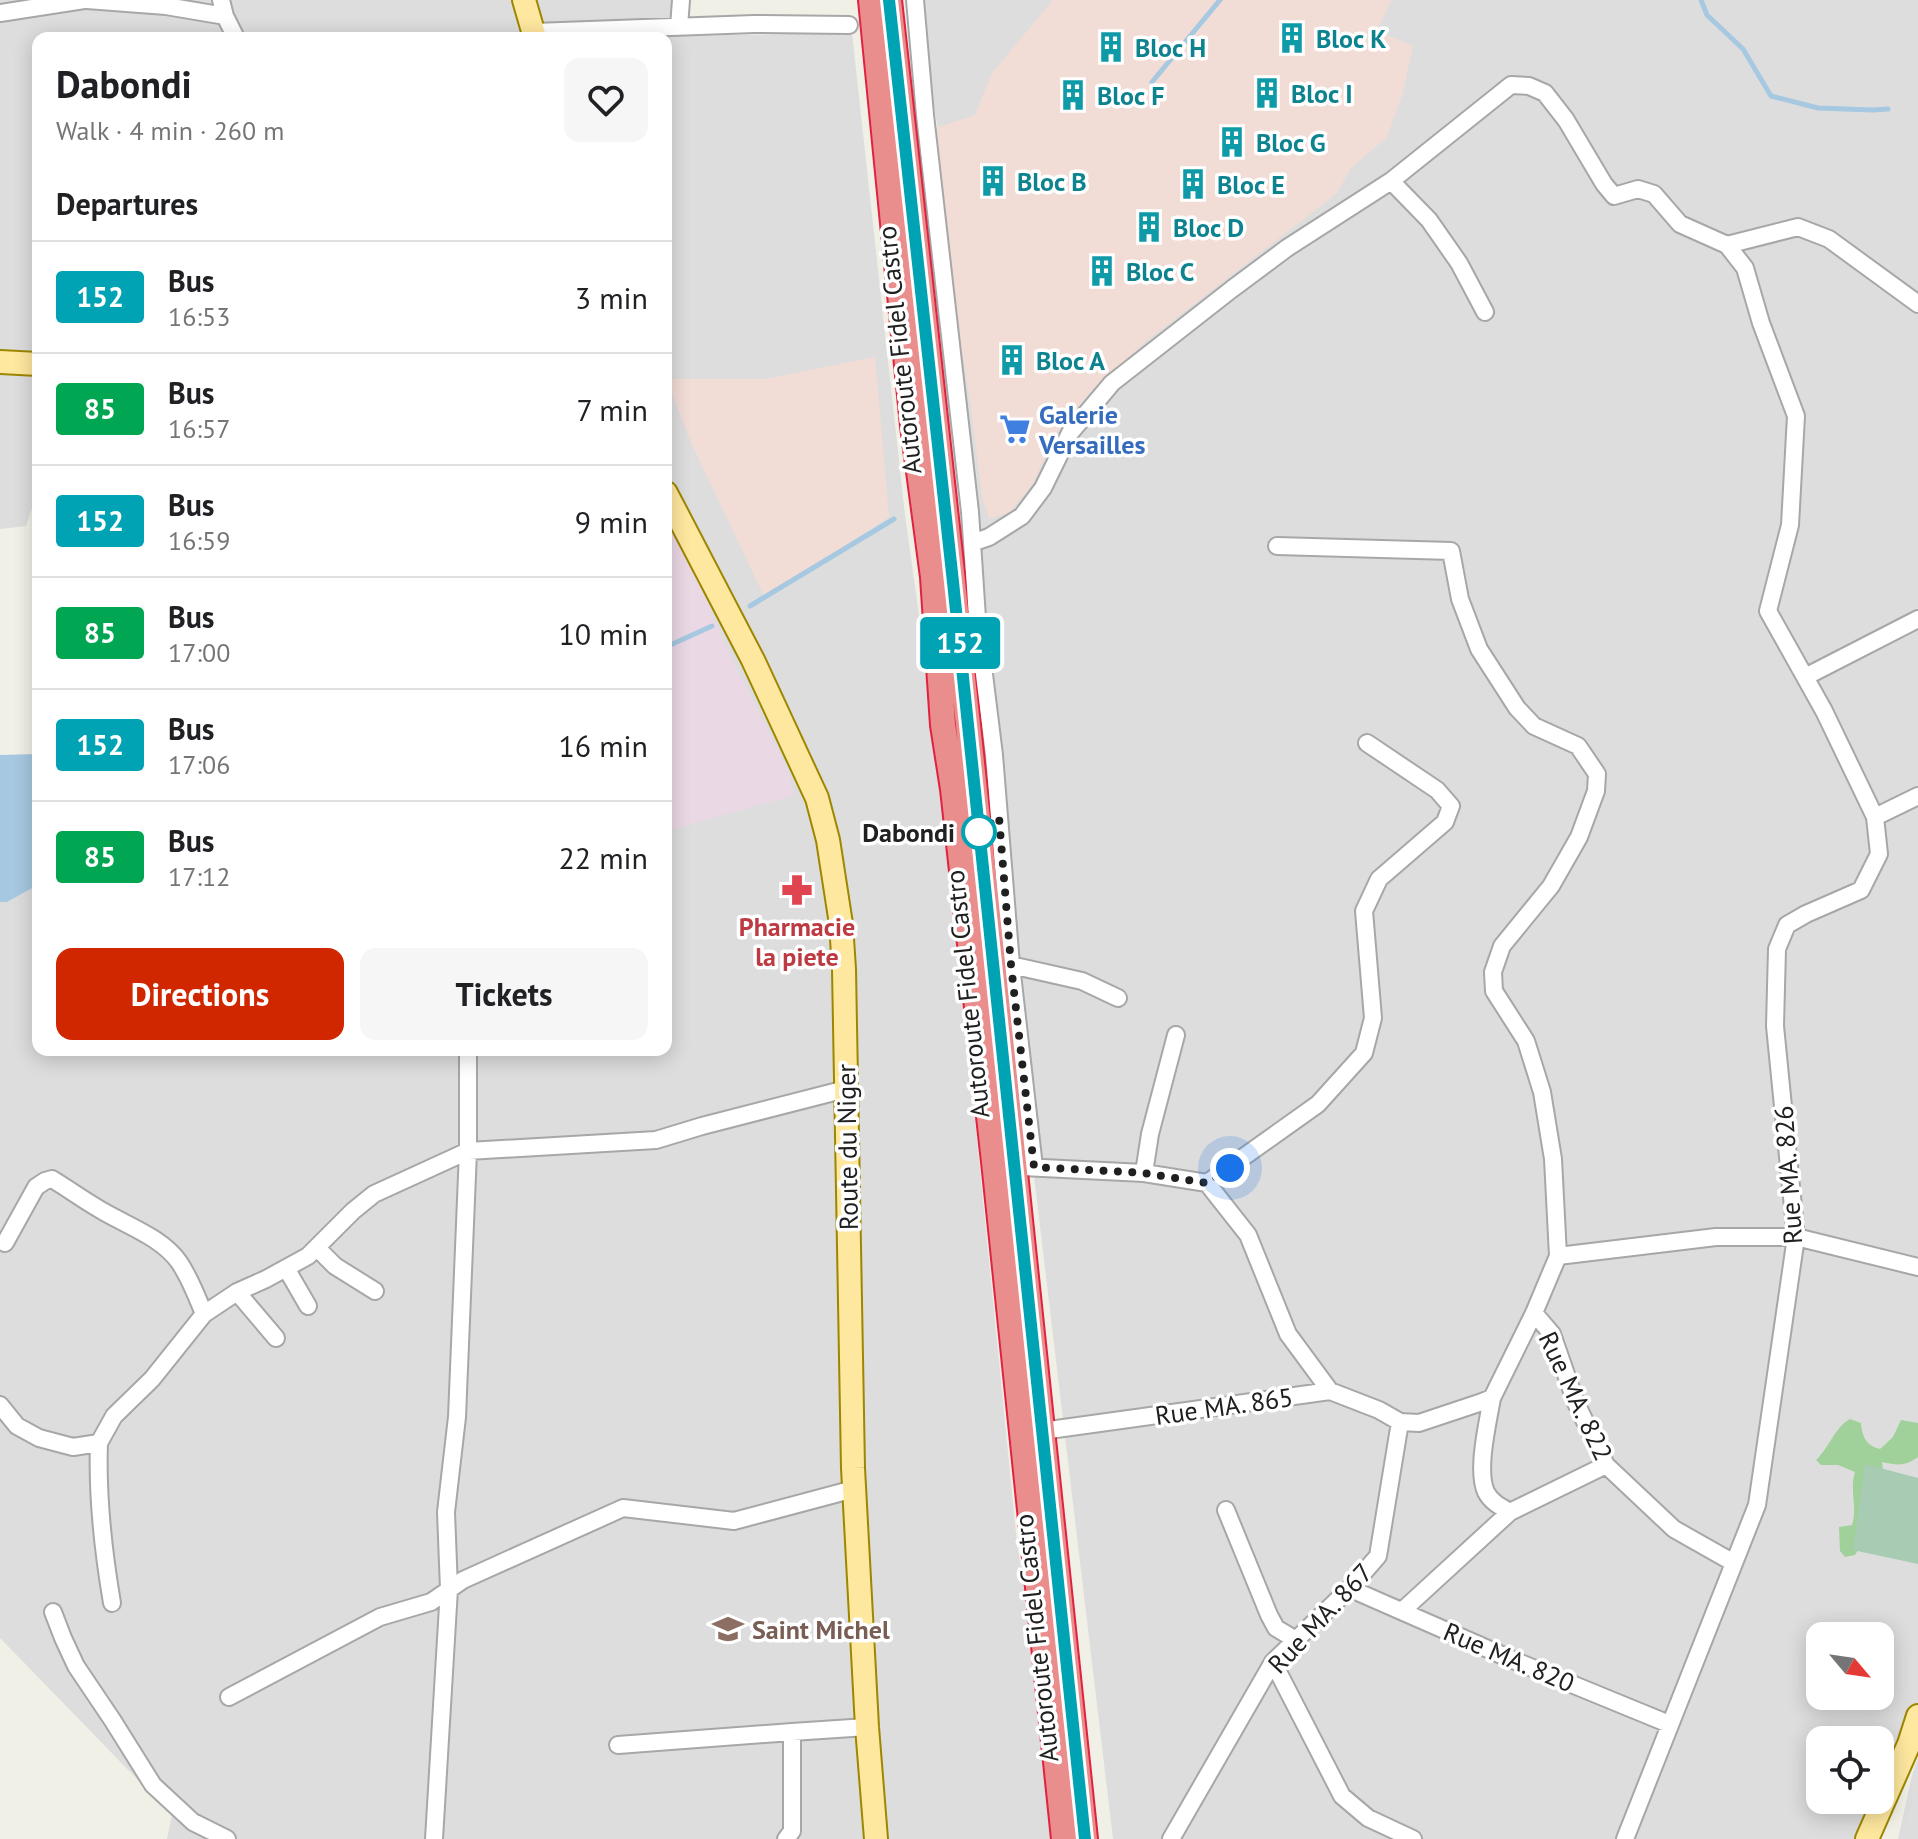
<!DOCTYPE html>
<html lang="en">
<head>
<meta charset="utf-8">
<style>
  body { margin:0; font-family:"PT Sans",sans-serif; background:#f6f6f6; color:#202124; height:100vh; display:flex; flex-direction:column; font-size:30px; white-space:nowrap }
  * { box-sizing:border-box; margin:0 }
  p { font-size:26px; color:#757577 }
  .icon { flex:none; width:44px; height:44px; fill:none; stroke:currentColor; stroke-width:2; stroke-linecap:round; stroke-linejoin:round }
  .map { position:relative; flex:1; overflow:hidden }
  .drawer { position:absolute; left:32px; top:32px; width:640px; height:1024px; display:flex; flex-direction:column; background:#fff; border-radius:16px; box-shadow:0 4px 20px #0003 }
  .drawer>* { flex:none }
  .badge { padding:0 16px; border-radius:6px; font-size:28px; line-height:52px }
  .needle { width:52px; rotate:119deg }
  .tools { position:absolute; left:1806px; top:1622px; display:grid; gap:16px }
  .tools a { display:grid; place-items:center; width:88px; height:88px; border-radius:16px; background:#fff; box-shadow:0 4px 20px #0003; font-size:40px }
  .you { position:absolute; width:40px; height:40px; margin:-20px; border:6px solid #fff; border-radius:50%; background:#1a73e8; box-shadow:0 0 0 12px #1a73e833 }
  .map>.badge { position:absolute; translate:-50% -50%; box-shadow:0 0 0 4px #fff }
  h2 { padding:0 24px; font-size:30px; line-height:72px }
  .round { display:grid; place-items:center; flex:none; width:84px; height:84px; border-radius:16px; background:#f6f6f6 }
  .overview { display:flex; align-items:center; justify-content:space-between; height:136px; padding:0 24px }
  h1 { font-size:38px; font-weight:600; line-height:60px }
  .action { display:flex; gap:16px; margin-top:auto; padding:16px 24px }
  .action a { flex:1; height:92px; border-radius:16px; background:#d12700; color:#fff; font-size:32px; font-weight:600; line-height:92px; text-align:center }
  .action a+a { background:#f6f6f6; color:#202124 }
  ul { padding:0; list-style:none }
  li { display:flex; align-items:center; gap:24px; height:112px; padding:0 24px; border-top:2px solid #e0e0e0 }
  li div { flex:1 }
  li b { display:block; font-size:30px }
  li em { font-style:normal }
  li .badge { min-width:88px; font-weight:700; text-align:center }
  .map>svg:first-child { display:block }
</style>
</head>
<body>
<div class="map">
<svg width="1918" height="1839" viewBox="0 0 1918 1839">
  <rect width="100%" height="100%" fill="#f1f0e7"/>
  <!-- residential -->
  <path fill="#dedddd" fill-rule="evenodd" d="M 0,0 L 676,0 L 674,36 L 852,33 L 905,515 L 939,757 L 1017,1543 L 1064,1839 L 167,1839 L 172,1815 L 0,1638 L 0,902 L 7,902 L 38,885 L 38,1050 L 666,1050 L 666,38 L 38,38 L 38,490 L 26,526 L 0,529 Z
    M 914,0 L 1918,0 L 1918,1701 L 1892,1777 L 1880,1797 L 1880,1740 L 1820,1740 L 1820,1800 L 1878,1800 L 1856,1839 L 1113,1839 L 979,715 L 967,592 L 938,129 ZM 1820,1636 L 1880,1636 L 1880,1696 L 1820,1696 Z
    M 1918,1758 L 1918,1839 L 1898,1839 L 1912,1775 Z"/>
  <!-- commercial -->
  <path fill="#f2dcd6" d="M 1053,0 L 1391,0 L 1377,31 L 1413,46 L 1402,95 L 1387,137 L 1351,168 L 1336,194 L 1145,342 L 1091,391 L 1057,432 L 1032,485 L 1010,512 L 989,519 L 982,497 L 971,407 L 927,131 L 975,115 L 992,73 Z
    M 875,357 L 889,517 L 765,598 L 693,447 L 666,379 L 766,379 Z"/>
  <!-- industrial -->
  <path fill="#ead8e4" d="M 666,513 L 669,514 L 725,644 L 788,771 L 795,795 L 666,831 Z"/>
  <!-- forest -->
  <path fill="#a0d19a" d="M 1850,1419 L 1861,1423 C 1862,1436 1866,1446 1880,1449 L 1893,1437 L 1901,1420 L 1918,1423 L 1918,1457 C 1904,1467 1898,1465 1882,1462 L 1884,1479 L 1861,1545 L 1855,1555 L 1845,1557 L 1840,1551 L 1839,1527 L 1852,1525 C 1858,1507 1849,1490 1855,1472 L 1838,1465 L 1821,1465 L 1816,1460 C 1829,1448 1835,1427 1850,1419 Z"/>
  <!-- cemetery -->
  <path fill="#a7cbb3" d="M 1865,1464 L 1918,1478 L 1918,1564 L 1853,1550 Z"/>
  <!-- water -->
  <path fill="#a6c8e0" d="M 38,754 L 38,885 L 7,902 L 0,902 L 0,755 Z"/>
  <g fill="none" stroke-linecap="round" stroke-linejoin="round">
    <!-- stream -->
    <path stroke="#a6c8e0" stroke-width="5" d="M 1701,0 L 1707,15 L 1743,49 L 1771,96 L 1818,108 L 1873,110 L 1888,109
      M 1152,82 L 1220,0
      M 750,606 L 894,519
      M 666,647 L 712,626"/>
    <defs>
      <path id="minor" d="M 87,0 L 166,6 L 225,16
        M 221,0 L 225,16 L 236,38
        M 915,0 L 925,115 L 970,512 L 977,618 L 994,755 L 1011,965 L 1034,1167
        M 0,13 L 84,0
        M 679,27 L 681,0
        M 534,32 L 754,24 L 849,25
        M 1391,181 L 1429,220 L 1459,263 L 1485,312
        M 1727,245 L 1798,227 L 1829,239 L 1918,304
        M 972,543 L 989,537 L 1022,516 L 1043,488 L 1070,433 L 1112,383 L 1232,289 L 1287,248 L 1391,181 L 1511,85 L 1529,86 L 1545,93 L 1566,120 L 1604,184 L 1614,196 L 1638,189 L 1654,194 L 1680,224 L 1727,245 L 1745,268 L 1761,323 L 1796,416 L 1790,525 L 1768,611 L 1824,711 L 1875,817 L 1879,854 L 1861,890 L 1806,914 L 1787,925 L 1777,949 L 1775,1026 L 1796,1237 L 1757,1505 L 1625,1839
        M 1805,677 L 1918,619
        M 1875,817 L 1918,796
        M 1011,965 L 1082,981 L 1118,998
        M 1023,1167 L 1144,1173 L 1207,1183 L 1318,1104 L 1364,1053 L 1373,1018 L 1364,911 L 1379,879 L 1445,822 L 1451,806 L 1437,790 L 1367,743
        M 1144,1173 L 1150,1134 L 1176,1035
        M 1207,1183 L 1248,1235 L 1288,1334 L 1330,1391
        M 5,1243 L 36,1187 L 45,1181 L 52,1179 C 70,1190 88,1203 106,1213 C 131,1227 163,1239 179,1262 C 190,1278 197,1297 204,1314
        M 317,1248 L 335,1266 L 375,1291
        M 1558,1256 L 1716,1237 L 1796,1237 L 1918,1267
        M 286,1268 L 308,1306
        M 237,1292 L 276,1338
        M 1534,1313 L 1552,1334 L 1576,1403 L 1606,1465 L 1674,1529 L 1734,1563
        M 1492,1398 C 1488,1422 1476,1470 1486,1492 C 1491,1502 1501,1507 1510,1512
        M 0,1405 L 17,1426 L 39,1438 L 73,1447 L 99,1443 L 114,1416 L 152,1379 L 204,1314 L 237,1292 L 266,1279 L 308,1256 L 353,1211 L 374,1194 L 468,1151 L 656,1140 L 702,1126 L 846,1089
        M 1042,1431 L 1330,1391 L 1379,1410 L 1400,1422 L 1419,1423 L 1482,1402 L 1492,1398 L 1534,1313 L 1558,1256 L 1553,1159 L 1542,1092 L 1526,1041 L 1494,991 L 1493,972 L 1502,946 L 1551,886 L 1579,837 L 1596,791 L 1597,774 L 1578,746 L 1534,726 L 1517,708 L 1479,649 L 1460,599 L 1451,551 L 1277,546
        M 99,1443 C 97,1497 103,1550 112,1603
        M 1226,1510 L 1269,1615 L 1276,1628 L 1296,1640
        M 1352,1586 L 1360,1593 L 1513,1660 L 1669,1724
        M 1402,1611 L 1510,1512 L 1606,1465
        M 53,1612 L 63,1638 L 76,1666 L 113,1721 L 153,1785 L 193,1822 L 227,1839
        M 1273,1662 L 1342,1796 L 1368,1818 L 1413,1839
        M 229,1697 L 380,1617 L 431,1602 L 463,1580 L 623,1508 L 734,1521 L 854,1489
        M 792,1732 L 867,1727
        M 618,1745 L 792,1732 L 792,1831 L 786,1839
        M 434,1839 L 449,1589 L 446,1512 L 457,1417 L 468,1151 L 468,1050
        M 1171,1839 L 1273,1662 L 1352,1586 L 1378,1556 L 1400,1422"/>
      <path id="major" d="M 524,0 L 535,38
        M 0,362 L 38,364
        M 666,493 L 753,660 L 817,798 L 828,840 L 841,924 L 844,969 L 853,1468 L 867,1727 L 876,1839
        M 1867,1839 L 1909,1744 L 1918,1716"/>
      <path id="highway" d="M 871,0 L 913,426 L 933,577 L 943,725 L 953,789 L 995,1171 L 1064,1839
        M 889,0 L 953,582 L 1085,1839"/>
    </defs>
    <!-- minor casing -->
    <use href="#minor" stroke="#a7a7a7" stroke-width="20"/>
    <!-- major casing -->
    <use href="#major" stroke="#9d8600" stroke-width="26"/>
    <!-- highway casing -->
    <use href="#highway" stroke="#e02240" stroke-width="28"/>
    <!-- minor -->
    <use href="#minor" stroke="#fff" stroke-width="16"/>
    <!-- major -->
    <use href="#major" stroke="#fee79e" stroke-width="22"/>
    <!-- highway -->
    <use href="#highway" stroke="#ea8d8d" stroke-width="24"/>
  </g>
  <g fill="none" stroke-linecap="round" stroke-linejoin="round">
    <defs>
      <path id="line" d="M 889,0 L 953,582 L 1085,1839"/>
    </defs>
    <!-- line casing -->
    <use href="#line" stroke="#fff" stroke-width="18"/>
    <!-- line -->
    <use href="#line" stroke="#00a3b4" stroke-width="12"/>
    <!-- walk -->
    <path stroke="#202020" stroke-width="8" stroke-dasharray="0 14.4" d="M 979,832 L 999,817 L 1011,965 L 1034,1167 L 1144,1173 L 1207,1183 L 1230,1168"/>
  </g>
  <!-- icons -->
  <defs>
    <symbol id="building-bare" viewBox="-9 -9 18 18"><path d="M-4-6H4V6H1V3H-1V6H-4ZM-2.5-4.3h1.7v1.8h-1.7ZM.8-4.3h1.7v1.8H.8ZM-2.5-1h1.7V.8h-1.7ZM.8-1h1.7V.8H.8Z" fill="#0f9aa8" stroke="#fff" stroke-width="2.5" paint-order="stroke"/></symbol>
    <symbol id="supermarket-bare" viewBox="-9 -9 18 18"><path d="M-6-5.5h2.5l.6 2H6L4.5 2H-2.5L-4.4-4H-6ZM-1.5 3.2a1.3 1.3 0 1 0 .1 0ZM3 3.2a1.3 1.3 0 1 0 .1 0Z" fill="#3f7fe0" stroke="#fff" stroke-width="2.5" paint-order="stroke"/></symbol>
    <symbol id="pharmacy-bare" viewBox="-9 -9 18 18"><path d="M-2-6h4v4h4v4h-4v4h-4v-4h-4v-4h4Z" fill="#e0444e" stroke="#fff" stroke-width="2.5" paint-order="stroke"/></symbol>
    <symbol id="school-bare" viewBox="-9 -9 18 18"><path d="M0-5L7-2L0 1L-7-2ZM-4 1L0 2.5L4 1V4Q0 6-4 4Z" fill="#8d6e63" stroke="#fff" stroke-width="2.5" paint-order="stroke"/></symbol>
  </defs>
  <g fill-rule="evenodd">
    <use href="#building-bare" x="1270" y="16" width="44" height="44"/>
    <use href="#building-bare" x="1089" y="25" width="44" height="44"/>
    <use href="#building-bare" x="1245" y="71" width="44" height="44"/>
    <use href="#building-bare" x="1051" y="73" width="44" height="44"/>
    <use href="#building-bare" x="1210" y="120" width="44" height="44"/>
    <use href="#building-bare" x="971" y="159" width="44" height="44"/>
    <use href="#building-bare" x="1171" y="162" width="44" height="44"/>
    <use href="#building-bare" x="1127" y="205" width="44" height="44"/>
    <use href="#building-bare" x="1080" y="249" width="44" height="44"/>
    <use href="#building-bare" x="990" y="338" width="44" height="44"/>
    <use href="#supermarket-bare" x="993" y="407" width="44" height="44"/>
    <use href="#pharmacy-bare" x="775" y="868" width="44" height="44"/>
    <use href="#school-bare" x="706" y="1607" width="44" height="44"/>
  </g>
  <!-- markers -->
  <circle fill="#fff" stroke="#00a3b4" stroke-width="4" cx="979" cy="832" r="16"/>
  <g text-anchor="middle" dominant-baseline="central" stroke-width="7" stroke-linejoin="round" paint-order="stroke">
    <!-- culture labels -->
    <g font-size="26" font-weight="bold" fill="#0d838f" stroke="#fff" text-anchor="start">
      <text x="1316" y="38">Bloc K</text>
      <text x="1135" y="47">Bloc H</text>
      <text x="1291" y="93">Bloc I</text>
      <text x="1097" y="95">Bloc F</text>
      <text x="1256" y="142">Bloc G</text>
      <text x="1017" y="181">Bloc B</text>
      <text x="1217" y="184">Bloc E</text>
      <text x="1173" y="227">Bloc D</text>
      <text x="1126" y="271">Bloc C</text>
      <text x="1036" y="360">Bloc A</text>
    </g>
    <!-- street labels -->
    <g font-size="26" fill="#202020" stroke="#fff">
      <text transform="translate(899 350) rotate(-96)">Autoroute Fidel Castro</text>
      <text transform="translate(967 994) rotate(-96)">Autoroute Fidel Castro</text>
      <text transform="translate(847 1147) rotate(-91)">Route du Niger</text>
      <text transform="translate(1788 1175) rotate(-94)">Rue MA. 826</text>
      <text transform="translate(1576 1396) rotate(65)">Rue MA. 822</text>
      <text transform="translate(1224 1406) rotate(-8)">Rue MA. 865</text>
      <text transform="translate(1320 1618) rotate(-47)">Rue MA. 867</text>
      <text transform="translate(1036 1638) rotate(-96)">Autoroute Fidel Castro</text>
      <text transform="translate(1509 1657) rotate(23)">Rue MA. 820</text>
    </g>
    <!-- shop labels -->
    <g font-size="26" font-weight="bold" fill="#366cbe" stroke="#fff" text-anchor="start">
      <text x="1039" y="414">Galerie<tspan x="1039" dy="30">Versailles</tspan></text>
    </g>
    <!-- stop labels -->
    <g font-size="26" font-weight="bold" fill="#202020" stroke="#fff" text-anchor="end">
      <text x="955" y="832">Dabondi</text>
    </g>
    <!-- health labels -->
    <g font-size="26" font-weight="bold" fill="#be3a42" stroke="#fff">
      <text x="797" y="926">Pharmacie<tspan x="797" dy="30">la piete</tspan></text>
    </g>
    <!-- education labels -->
    <g font-size="26" font-weight="bold" fill="#785e54" stroke="#fff" text-anchor="start">
      <text x="752" y="1629">Saint Michel</text>
    </g>
  </g>
</svg>
<div class="tools">
<a><svg class="needle" viewBox="-14 -14 28 28"><path d="M0-13l5 13h-10z" fill="#e53935"/><path d="M0 13l5-13h-10z" fill="#757577"/></svg></a>
<a><svg class="icon" aria-label="locate" viewBox="0 0 24 24"><circle cx="12" cy="12" r="6"/><path d="M12 2v4M12 18v4M2 12h4M18 12h4"/></svg></a>
</div>
<div class="you" style="left:1230px;top:1168px"></div>
<b class="badge" style="left:960px;top:643px;background:#00a3b4;color:#fff">152</b>
<section class="drawer">
<div class="overview"><div><h1>Dabondi</h1><p>Walk · 4 min · 260 m</p></div><a class="round"><svg class="icon" aria-label="heart" viewBox="0 0 24 24"><path d="M12 20l-8-8c-3-5 5-10 8-4 3-6 11-1 8 4z"/></svg></a></div>
<h2>Departures</h2>
<ul>
<li><span class="badge" style="background:#00a3b4;color:#fff">152</span><div><b>Bus</b><p>16:53</p></div><em>3 min</em></li>
<li><span class="badge" style="background:#00a651;color:#fff">85</span><div><b>Bus</b><p>16:57</p></div><em>7 min</em></li>
<li><span class="badge" style="background:#00a3b4;color:#fff">152</span><div><b>Bus</b><p>16:59</p></div><em>9 min</em></li>
<li><span class="badge" style="background:#00a651;color:#fff">85</span><div><b>Bus</b><p>17:00</p></div><em>10 min</em></li>
<li><span class="badge" style="background:#00a3b4;color:#fff">152</span><div><b>Bus</b><p>17:06</p></div><em>16 min</em></li>
<li><span class="badge" style="background:#00a651;color:#fff">85</span><div><b>Bus</b><p>17:12</p></div><em>22 min</em></li>
</ul>
<div class="action"><a>Directions</a><a>Tickets</a></div>
</section>
</div>
</body>
</html>
